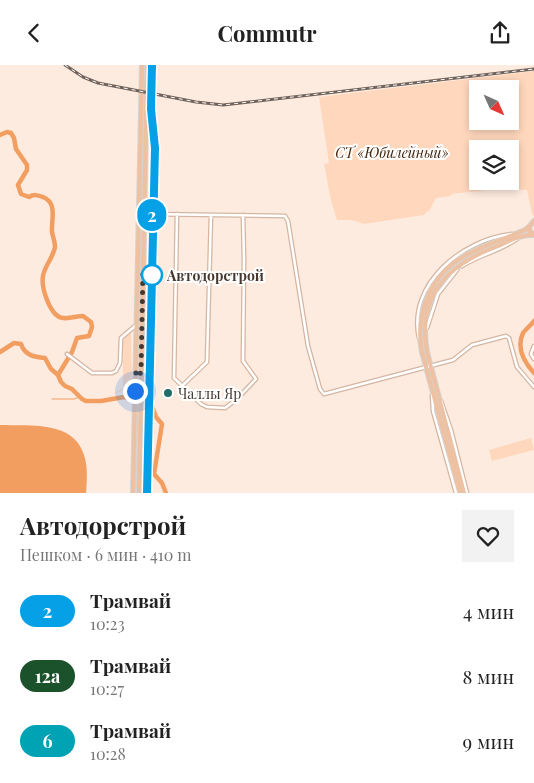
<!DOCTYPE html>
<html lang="ru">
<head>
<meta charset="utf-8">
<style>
  body { margin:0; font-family:"Playfair Display",serif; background:#f2f2f2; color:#222; height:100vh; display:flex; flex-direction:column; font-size:19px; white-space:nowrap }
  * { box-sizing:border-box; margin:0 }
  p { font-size:16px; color:#767676 }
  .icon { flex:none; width:28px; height:28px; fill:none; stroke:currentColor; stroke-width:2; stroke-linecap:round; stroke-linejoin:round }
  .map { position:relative; height:428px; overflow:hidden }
  .details { display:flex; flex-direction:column; background:#fff; flex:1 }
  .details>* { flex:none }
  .badge { padding:0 10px; border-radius:16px; font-size:18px; line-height:32px }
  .needle { width:32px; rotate:135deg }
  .fabs { position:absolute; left:469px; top:15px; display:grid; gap:10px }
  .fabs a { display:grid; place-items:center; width:50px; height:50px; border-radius:0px; background:#fff; box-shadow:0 2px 8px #0003; font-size:25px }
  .you { position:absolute; width:25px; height:25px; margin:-12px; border:4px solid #fff; border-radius:50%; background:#1a73e8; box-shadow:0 0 0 8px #1a73e833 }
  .map>.badge { position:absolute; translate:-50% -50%; box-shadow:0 0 0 2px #fff }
  .round { display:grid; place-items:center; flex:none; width:52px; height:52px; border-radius:0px; background:#f2f2f2 }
  .overview { display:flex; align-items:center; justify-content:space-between; height:85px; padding:0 20px }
  h1 { font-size:24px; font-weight:700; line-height:38px }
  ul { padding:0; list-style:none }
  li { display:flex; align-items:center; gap:15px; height:65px; padding:0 20px }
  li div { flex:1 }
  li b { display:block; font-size:19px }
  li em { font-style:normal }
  li .badge { min-width:55px; font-weight:700; text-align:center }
  header { display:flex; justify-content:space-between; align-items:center; height:65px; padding:0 20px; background:#fff; font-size:22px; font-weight:700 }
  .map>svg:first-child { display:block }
</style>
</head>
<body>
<header><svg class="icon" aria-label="back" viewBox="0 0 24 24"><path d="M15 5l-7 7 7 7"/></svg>Commutr<svg class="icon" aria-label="share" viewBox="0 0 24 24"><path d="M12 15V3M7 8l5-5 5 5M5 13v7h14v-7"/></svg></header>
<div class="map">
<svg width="534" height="428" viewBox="0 0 534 428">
  <rect width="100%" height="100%" fill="#feebdf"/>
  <!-- green -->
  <path fill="#ffd7bc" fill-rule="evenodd" d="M 534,6 L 534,151 L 532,149 L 527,125 L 516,125 L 516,122 L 451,129 L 451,131 L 436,133 L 429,146 L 426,147 L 424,150 L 364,159 L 352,155 L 337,155 L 331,136 L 324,99 L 329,98 L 319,32 ZM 478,24 L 510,24 L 510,56 L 478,56 ZM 478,84 L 510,84 L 510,116 L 478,116 Z
    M 131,267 L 132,326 L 130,327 L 131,332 L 126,331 L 125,327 L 128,322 L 127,321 L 123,325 L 113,329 L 123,323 L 123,276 L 125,271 Z
    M 531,373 L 534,385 L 492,396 L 489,385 Z"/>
  <!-- water -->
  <path fill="#f29e61" d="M 0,360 C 28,361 74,355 84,390 C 88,402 87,415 86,428 L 0,428 Z"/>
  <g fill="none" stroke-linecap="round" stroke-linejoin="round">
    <!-- stream -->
    <path stroke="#f29e61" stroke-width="1" d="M 52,334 L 74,334 L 80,332"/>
    <!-- river -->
    <path stroke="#f29e61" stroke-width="4.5" d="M 0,70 L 7,67 L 11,68 L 14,73 L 16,84 L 27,100 L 27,105 L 18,120 L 21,129 L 29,132 C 34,129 37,130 43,132 C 58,138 51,155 52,167 C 53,172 55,177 55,182 C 53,193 45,200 43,211 C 41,222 50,253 64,253 C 68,254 78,251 83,251 L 91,257 L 92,262 L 89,271 L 77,273 L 72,287 L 58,310 L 61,317 L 65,321 L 72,324 L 82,334 L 86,336 L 101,336 L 124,332 L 145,336 L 152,341 L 156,352 L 162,359 L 154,409 L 162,418 L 166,428
      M 534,256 C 531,260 526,264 523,268 C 516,283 524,297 534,308
      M 0,287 L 14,278 L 21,279 C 25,291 35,292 45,293 L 51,304 L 58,310"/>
    <defs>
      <path id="minor" d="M 144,149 L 285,151 L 288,156 L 308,281 L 320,324 L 324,329 L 453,295 L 472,280 L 506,271 L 509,273 L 517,302 L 534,322
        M 177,149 L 174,313 L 201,339 L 207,342 L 225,343 L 237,334 L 256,314 L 243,296 L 244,195 L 243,150
        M 462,201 C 479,190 500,186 517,174
        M 427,263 L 438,229 L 457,205
        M 419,273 C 407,219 463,174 512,169
        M 534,281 L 531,289 L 534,294
        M 67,289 L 92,308 L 112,308 L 116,306 L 120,298 L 121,273 L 135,261
        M 182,321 L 207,297 L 211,150
        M 432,330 L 433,346 L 456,428
        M 441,336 L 451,365 L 467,428"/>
      <path id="major" d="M 534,156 L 529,162 L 530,167 L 534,169
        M 133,428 L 142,0
        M 139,428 L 147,0
        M 460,428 L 422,287 C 415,252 429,212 461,193 C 481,181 504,174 525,165 L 530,161
        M 464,428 L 427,287 C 417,230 447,200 498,181 C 509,176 522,169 534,170"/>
    </defs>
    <!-- minor casing -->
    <use href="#minor" stroke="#d4b6a2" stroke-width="5"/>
    <!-- major casing -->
    <use href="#major" stroke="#d6d3d1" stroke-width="6"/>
    <!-- minor -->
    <use href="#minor" stroke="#fff" stroke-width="2.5"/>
    <!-- major -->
    <use href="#major" stroke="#edc1a1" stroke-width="4"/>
    <!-- tram -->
    <path stroke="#71635a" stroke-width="1" d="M 147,428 L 155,83 L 151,44 L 152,0"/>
    <defs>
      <path id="rail" d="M 65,0 L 83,12 L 98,18 L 196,37 L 223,40 L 534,4"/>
    </defs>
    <!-- rail casing -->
    <use href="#rail" stroke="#71635a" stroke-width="3"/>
    <!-- rail -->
    <use href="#rail" stroke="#fff" stroke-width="1" stroke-dasharray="4" stroke-linecap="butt"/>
  </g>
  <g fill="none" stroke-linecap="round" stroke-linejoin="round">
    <defs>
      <path id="line" d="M 147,428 L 155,83 L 151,44 L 152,0"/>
    </defs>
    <!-- line casing -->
    <use href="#line" stroke="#fff" stroke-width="11"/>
    <!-- line -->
    <use href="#line" stroke="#06a0e6" stroke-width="8"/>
    <!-- walk -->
    <path stroke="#453830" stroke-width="5" stroke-dasharray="0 9" d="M 135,326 L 136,307 L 139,311 L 141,307 L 143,204 L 152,210"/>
  </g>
  <!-- markers -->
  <circle fill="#fff" stroke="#06a0e6" stroke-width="2.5" cx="152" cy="210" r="10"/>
  <circle fill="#226d69" stroke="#fff" stroke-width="2" cx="168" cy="328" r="5"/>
  <g text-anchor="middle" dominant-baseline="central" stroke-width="4" stroke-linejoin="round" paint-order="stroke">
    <!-- park labels -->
    <g font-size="14" font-style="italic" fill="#432208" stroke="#fff">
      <text x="392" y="87">СТ «Юбилейный»</text>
    </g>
    <!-- stop labels -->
    <g font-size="14" font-weight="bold" fill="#453830" stroke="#fff" text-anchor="start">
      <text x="167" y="210">Автодорстрой</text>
    </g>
    <!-- poi labels -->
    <g font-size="14" fill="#453830" stroke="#fff" text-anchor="start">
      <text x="178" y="328">Чаллы Яр</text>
    </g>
  </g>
</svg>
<div class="fabs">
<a><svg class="needle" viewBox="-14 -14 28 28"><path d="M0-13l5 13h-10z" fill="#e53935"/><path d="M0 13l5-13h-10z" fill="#767676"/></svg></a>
<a><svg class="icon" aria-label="layers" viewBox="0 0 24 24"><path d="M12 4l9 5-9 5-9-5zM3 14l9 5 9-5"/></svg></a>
</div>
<div class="you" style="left:135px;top:326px"></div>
<b class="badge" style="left:152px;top:150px;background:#06a0e6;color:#fff">2</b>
</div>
<section class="details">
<div class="overview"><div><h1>Автодорстрой</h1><p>Пешком · 6 мин · 410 m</p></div><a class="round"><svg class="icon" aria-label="heart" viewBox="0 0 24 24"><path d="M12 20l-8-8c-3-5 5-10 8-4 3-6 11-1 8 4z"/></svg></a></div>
<ul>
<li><span class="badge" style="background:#06a0e6;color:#fff">2</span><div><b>Трамвай</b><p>10:23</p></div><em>4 мин</em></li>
<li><span class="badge" style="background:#1b522b;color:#fff">12а</span><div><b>Трамвай</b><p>10:27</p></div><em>8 мин</em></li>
<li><span class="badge" style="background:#00a3b4;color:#fff">6</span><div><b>Трамвай</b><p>10:28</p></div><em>9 мин</em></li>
</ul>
</section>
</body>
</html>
